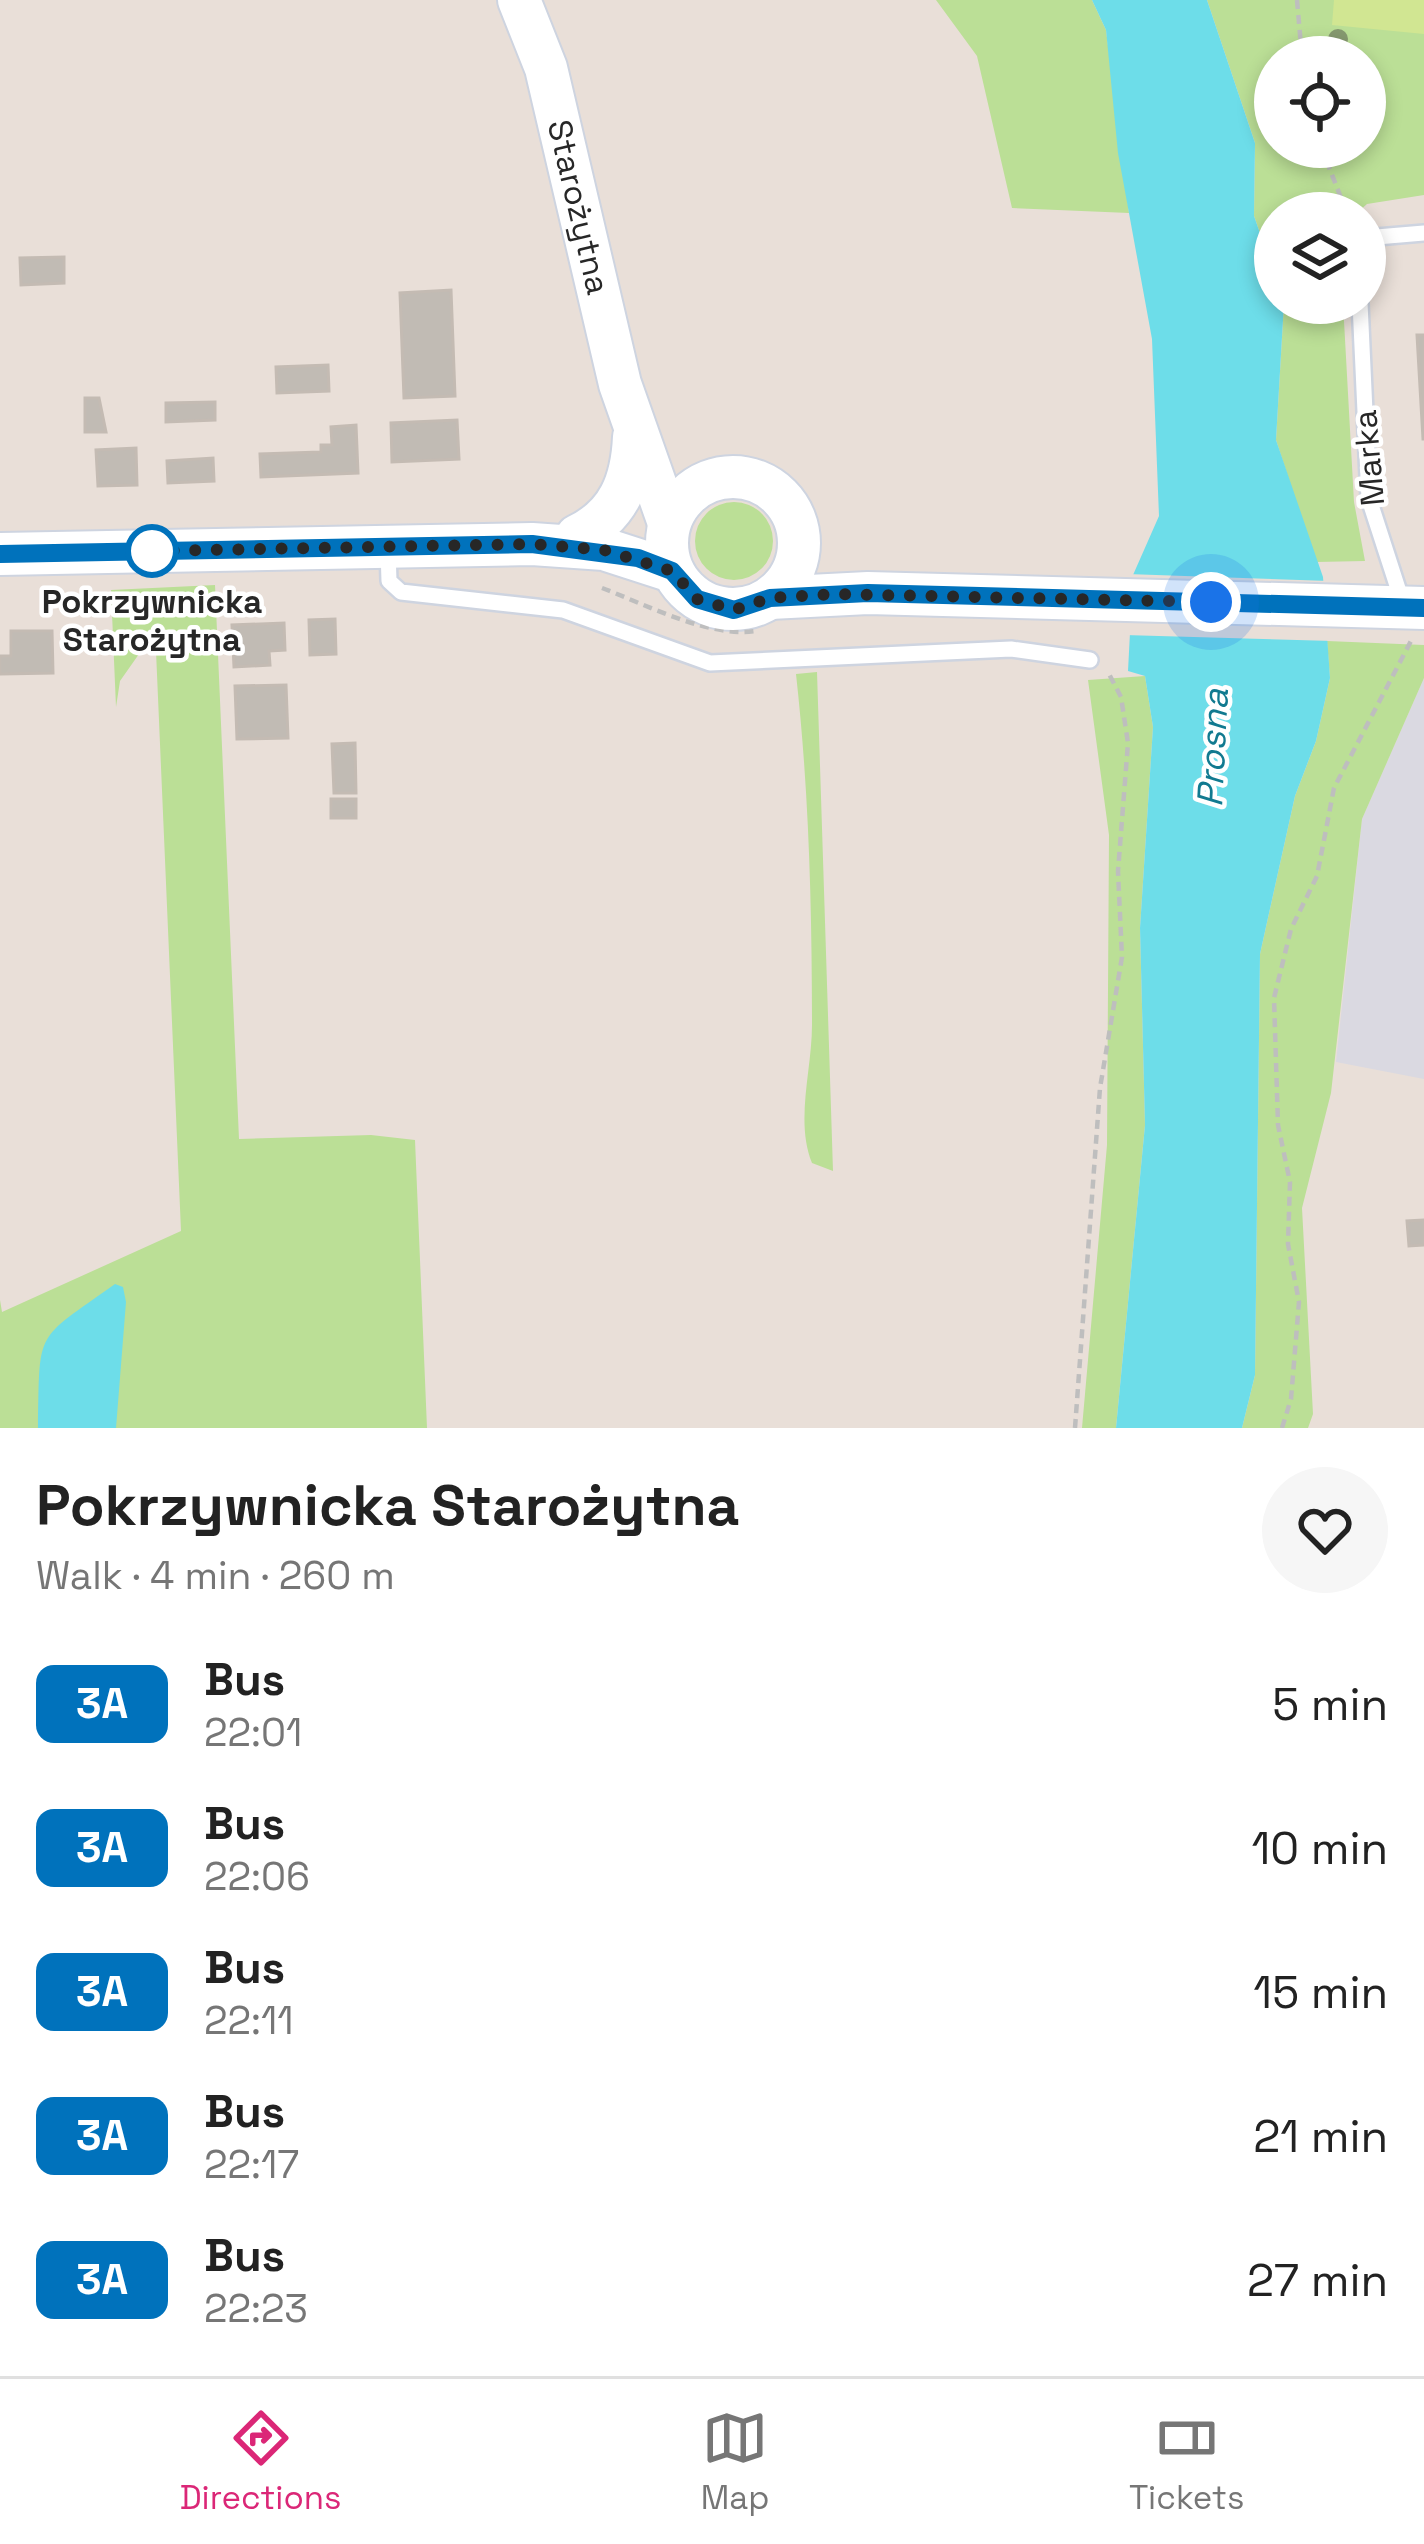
<!DOCTYPE html>
<html lang="en">
<head>
<meta charset="utf-8">
<style>
  body { margin:0; font-family:"Space Grotesk",sans-serif; background:#f6f6f6; color:#222; height:100vh; display:flex; flex-direction:column; font-size:45px; white-space:nowrap }
  * { box-sizing:border-box; margin:0 }
  p { font-size:39px; color:#767676 }
  .icon { flex:none; width:66px; height:66px; fill:none; stroke:currentColor; stroke-width:2; stroke-linecap:round; stroke-linejoin:round }
  .map { position:relative; height:1428px; overflow:hidden }
  .drawer { display:flex; flex-direction:column; background:#fff; flex:1 }
  .drawer>* { flex:none }
  .badge { padding:0 24px; border-radius:18px; font-size:42px; line-height:78px }
  .fabs { position:absolute; left:1254px; top:36px; display:grid; gap:24px }
  .fabs a { display:grid; place-items:center; width:132px; height:132px; border-radius:50%; background:#fff; box-shadow:0 6px 18px #0003; font-size:60px }
  .you { position:absolute; width:60px; height:60px; margin:-30px; border:9px solid #fff; border-radius:50%; background:#1a73e8; box-shadow:0 0 0 18px #1a73e833 }
  .map>.badge { position:absolute; translate:-50% -50%; box-shadow:0 0 0 6px #fff }
  .round { display:grid; place-items:center; flex:none; width:126px; height:126px; border-radius:63px; background:#f6f6f6 }
  .headline { display:flex; align-items:center; justify-content:space-between; height:204px; padding:0 36px }
  h1 { font-size:57px; font-weight:600; line-height:90px }
  ul { padding:0; list-style:none }
  li { display:flex; align-items:center; gap:36px; height:144px; padding:0 36px }
  li div { flex:1 }
  li b { display:block; font-size:45px }
  li em { font-style:normal }
  li .badge { min-width:132px; font-weight:700; text-align:center }
  .menu { display:flex; justify-content:space-around; align-items:center; height:168px; border-top:3px solid #e0e0e0; background:#fff; font-size:33px; color:#767676 }
  .menu a { display:grid; justify-items:center; gap:6px }
  .menu .current { color:#db2777 }
  .map>svg:first-child { display:block }
</style>
</head>
<body>
<div class="map">
<svg width="1424" height="1428" viewBox="0 0 1424 1428">
  <rect width="100%" height="100%" fill="#e9dfd8"/>
  <!-- industrial -->
  <path fill="#dad9e1" d="M 1424,678 L 1424,1079 L 1336,1062 L 1362,819 Z"/>
  <!-- green -->
  <path fill="#bbdf96" fill-rule="evenodd" d="M 936,0 L 1092,0 L 1106,30 L 1129,213 L 1012,208 L 977,56 Z
    M 1207,0 L 1424,0 L 1424,195 L 1367,204 L 1357,213 L 1275,213 L 1275,276 L 1254,216 L 1255,143 ZM 1275,57 L 1365,57 L 1365,147 L 1275,147 Z
    M 1284,303 L 1343,303 L 1354,502 L 1365,561 L 1316,562 L 1276,440 Z
    M695 541a39 39 0 1 1 78 0a39 39 0 1 1-78 0Z
    M 215,585 L 239,1139 L 371,1135 L 415,1140 L 427,1428 L 0,1428 L 0,1300 L 2,1312 L 181,1231 L 156,651 L 139,654 L 120,681 L 116,707 L 111,590 Z
    M 1327,641 L 1424,645 L 1424,678 L 1362,819 L 1331,1093 L 1302,1208 L 1313,1414 L 1308,1428 L 1242,1428 L 1255,1375 L 1260,954 L 1295,796 L 1316,741 L 1330,678 Z
    M 817,672 L 833,1171 L 812,1163 C 795,1121 812,1070 812,1025 C 812,909 809,790 796,674 Z
    M 1145,676 L 1153,727 L 1140,928 L 1145,1125 L 1116,1428 L 1082,1428 L 1107,1145 L 1109,835 L 1088,680 Z"/>
  <!-- pitch -->
  <path fill="#d1e692" d="M 1334,0 L 1424,0 L 1424,34 L 1332,25 Z"/>
  <!-- water -->
  <path fill="#6ddde9" d="M 1092,0 L 1207,0 L 1255,143 L 1254,216 L 1275,276 L 1275,303 L 1284,303 L 1276,440 L 1323,577 L 1330,678 L 1316,741 L 1295,796 L 1260,954 L 1255,1375 L 1242,1428 L 1116,1428 L 1145,1125 L 1140,928 L 1153,727 L 1145,676 L 1128,671 L 1133,575 L 1159,516 L 1152,339 L 1118,153 L 1106,30 Z
    M 115,1284 L 123,1287 L 126,1302 L 116,1428 L 38,1428 C 40,1327 34,1342 115,1284 Z"/>
  <!-- pier -->
  <path fill="#e9dfd8" d="M 1127,574 L 1329,581 L 1333,641 L 1124,635 Z"/>
  <!-- building -->
  <path fill="#c1bbb4" stroke="#c4bbb3" stroke-width="3" d="M 64,257 L 64,283 L 21,285 L 20,258 Z
    M 451,290 L 455,396 L 404,398 L 400,293 Z
    M 1417,335 L 1424,335 L 1424,439 L 1423,439 Z
    M 328,365 L 329,391 L 277,393 L 276,367 Z
    M 85,398 L 99,398 L 106,432 L 85,432 Z
    M 215,402 L 215,420 L 166,422 L 166,403 Z
    M 457,420 L 459,459 L 392,462 L 391,423 Z
    M 356,425 L 358,473 L 261,477 L 260,454 L 321,452 L 321,445 L 332,445 L 331,427 Z
    M 136,448 L 137,485 L 98,486 L 96,450 Z
    M 213,458 L 214,481 L 168,483 L 167,461 Z
    M 335,619 L 336,654 L 310,655 L 309,620 Z
    M 284,623 L 285,650 L 269,651 L 270,665 L 234,667 L 232,625 Z
    M 11,631 L 52,631 L 53,673 L 0,674 L 0,656 L 11,656 Z
    M 286,685 L 288,738 L 237,739 L 235,686 Z
    M 355,743 L 356,793 L 334,793 L 332,744 Z
    M 331,799 L 356,799 L 356,818 L 331,818 Z
    M 1424,1220 L 1424,1245 L 1409,1246 L 1407,1221 Z"/>
  <g fill="none" stroke-linecap="round" stroke-linejoin="round">
    <defs>
      <path id="lane" d="M 1365,238 L 1424,233
        M 1360,303 L 1369,499 L 1403,604
        M 388,550 L 389,581 L 401,592 L 563,610 L 710,663 L 1011,649 L 1090,660"/>
      <g id="secondary">
        <path id="s1" d="M 519,0 L 546,68 L 620,384 L 669,523"/>
        <circle cx="733" cy="543" r="66"/>
        <path d="M 577,536 C 619,516 632,481 634,437"/>
        <path d="M 0,554 L 532,544 L 604,549 L 672,571"/>
        <path d="M 770,598 L 868,593 L 1424,608"/>
      </g>
    </defs>
    <!-- lane casing -->
    <use href="#lane" stroke="#ced4e0" stroke-width="20"/>
    <!-- secondary casing -->
    <use href="#secondary" stroke="#ced4e0" stroke-width="46"/>
    <!-- path -->
    <path stroke="#bebebe" stroke-width="4.5" stroke-dasharray="9 6" stroke-linecap="butt" d="M 1297,0 L 1302,57
      M 1321,147 L 1347,213
      M 602,588 C 647,605 709,638 756,631
      M 1075,1428 L 1100,1088 L 1122,957 L 1118,871 L 1128,743 L 1121,697 L 1109,674
      M 1282,1428 L 1291,1399 L 1299,1302 L 1288,1244 L 1290,1182 L 1278,1125 L 1274,998 L 1291,929 L 1317,876 L 1334,788 L 1411,641"/>
    <!-- lane -->
    <use href="#lane" stroke="#fff" stroke-width="15"/>
    <!-- secondary -->
    <use href="#secondary" stroke="#fff" stroke-width="42"/>
  </g>
  <!-- trees -->
  <circle fill="#869970" cx="1338" cy="39" r="10"/>
  <g fill="none" stroke-linecap="round" stroke-linejoin="round">
    <defs>
      <path id="line" d="M 0,554 L 532,544 L 638,558 L 672,571 L 697,599 L 734,610 L 770,598 L 868,593 L 1424,608"/>
    </defs>
    <!-- line casing -->
    <use href="#line" stroke="#fff" stroke-width="27"/>
    <!-- line -->
    <use href="#line" stroke="#0072bc" stroke-width="18"/>
    <!-- walk -->
    <path stroke="#272727" stroke-width="12" stroke-dasharray="0 21.6" d="M 152,551 L 532,544 L 604,550 L 672,571 L 697,599 L 734,610 L 770,598 L 835,594 L 1211,602"/>
  </g>
  <!-- markers -->
  <circle fill="#fff" stroke="#0072bc" stroke-width="6" cx="152" cy="551" r="24"/>
  <g text-anchor="middle" dominant-baseline="central" stroke-width="9" stroke-linejoin="round" paint-order="stroke">
    <!-- street labels -->
    <g font-size="33" fill="#272727" stroke="#fff">
      <text stroke="none"><textPath href="#s1" startOffset="216">Starożytna</textPath></text>
      <text transform="translate(1369 458) rotate(-95)">Marka</text>
    </g>
    <!-- stop labels -->
    <g font-size="33" font-weight="bold" fill="#272727" stroke="#fff">
      <text x="152" y="602">Pokrzywnicka<tspan x="152" dy="38">Starożytna</tspan></text>
    </g>
    <!-- water labels -->
    <g font-size="36" font-style="italic" fill="#117a90" stroke="#fff">
      <text transform="translate(1213 748) rotate(-87)">Prosna</text>
    </g>
  </g>
</svg>
<div class="fabs">
<a><svg class="icon" aria-label="locate" viewBox="0 0 24 24"><circle cx="12" cy="12" r="6"/><path d="M12 2v4M12 18v4M2 12h4M18 12h4"/></svg></a>
<a><svg class="icon" aria-label="layers" viewBox="0 0 24 24"><path d="M12 4l9 5-9 5-9-5zM3 14l9 5 9-5"/></svg></a>
</div>
<div class="you" style="left:1211px;top:602px"></div>
</div>
<section class="drawer">
<div class="headline"><div><h1>Pokrzywnicka Starożytna</h1><p>Walk · 4 min · 260 m</p></div><a class="round"><svg class="icon" aria-label="heart" viewBox="0 0 24 24"><path d="M12 20l-8-8c-3-5 5-10 8-4 3-6 11-1 8 4z"/></svg></a></div>
<ul>
<li><span class="badge" style="background:#0072bc;color:#fff">3A</span><div><b>Bus</b><p>22:01</p></div><em>5 min</em></li>
<li><span class="badge" style="background:#0072bc;color:#fff">3A</span><div><b>Bus</b><p>22:06</p></div><em>10 min</em></li>
<li><span class="badge" style="background:#0072bc;color:#fff">3A</span><div><b>Bus</b><p>22:11</p></div><em>15 min</em></li>
<li><span class="badge" style="background:#0072bc;color:#fff">3A</span><div><b>Bus</b><p>22:17</p></div><em>21 min</em></li>
<li><span class="badge" style="background:#0072bc;color:#fff">3A</span><div><b>Bus</b><p>22:23</p></div><em>27 min</em></li>
</ul>
</section>
<nav class="menu">
<a class="current"><svg class="icon" aria-label="directions" viewBox="0 0 24 24"><path d="M12 3l9 9-9 9-9-9zM9 14v-3h6M13 9l2 2-2 2"/></svg>Directions</a>
<a><svg class="icon" aria-label="map" viewBox="0 0 24 24"><path d="M3 6l6-2 6 2 6-2v14l-6 2-6-2-6 2zM9 4v14M15 6v14"/></svg>Map</a>
<a><svg class="icon" aria-label="tickets" viewBox="0 0 24 24"><path d="M3 7h18v10H3zM15 7v10"/></svg>Tickets</a>
</nav>
</body>
</html>
